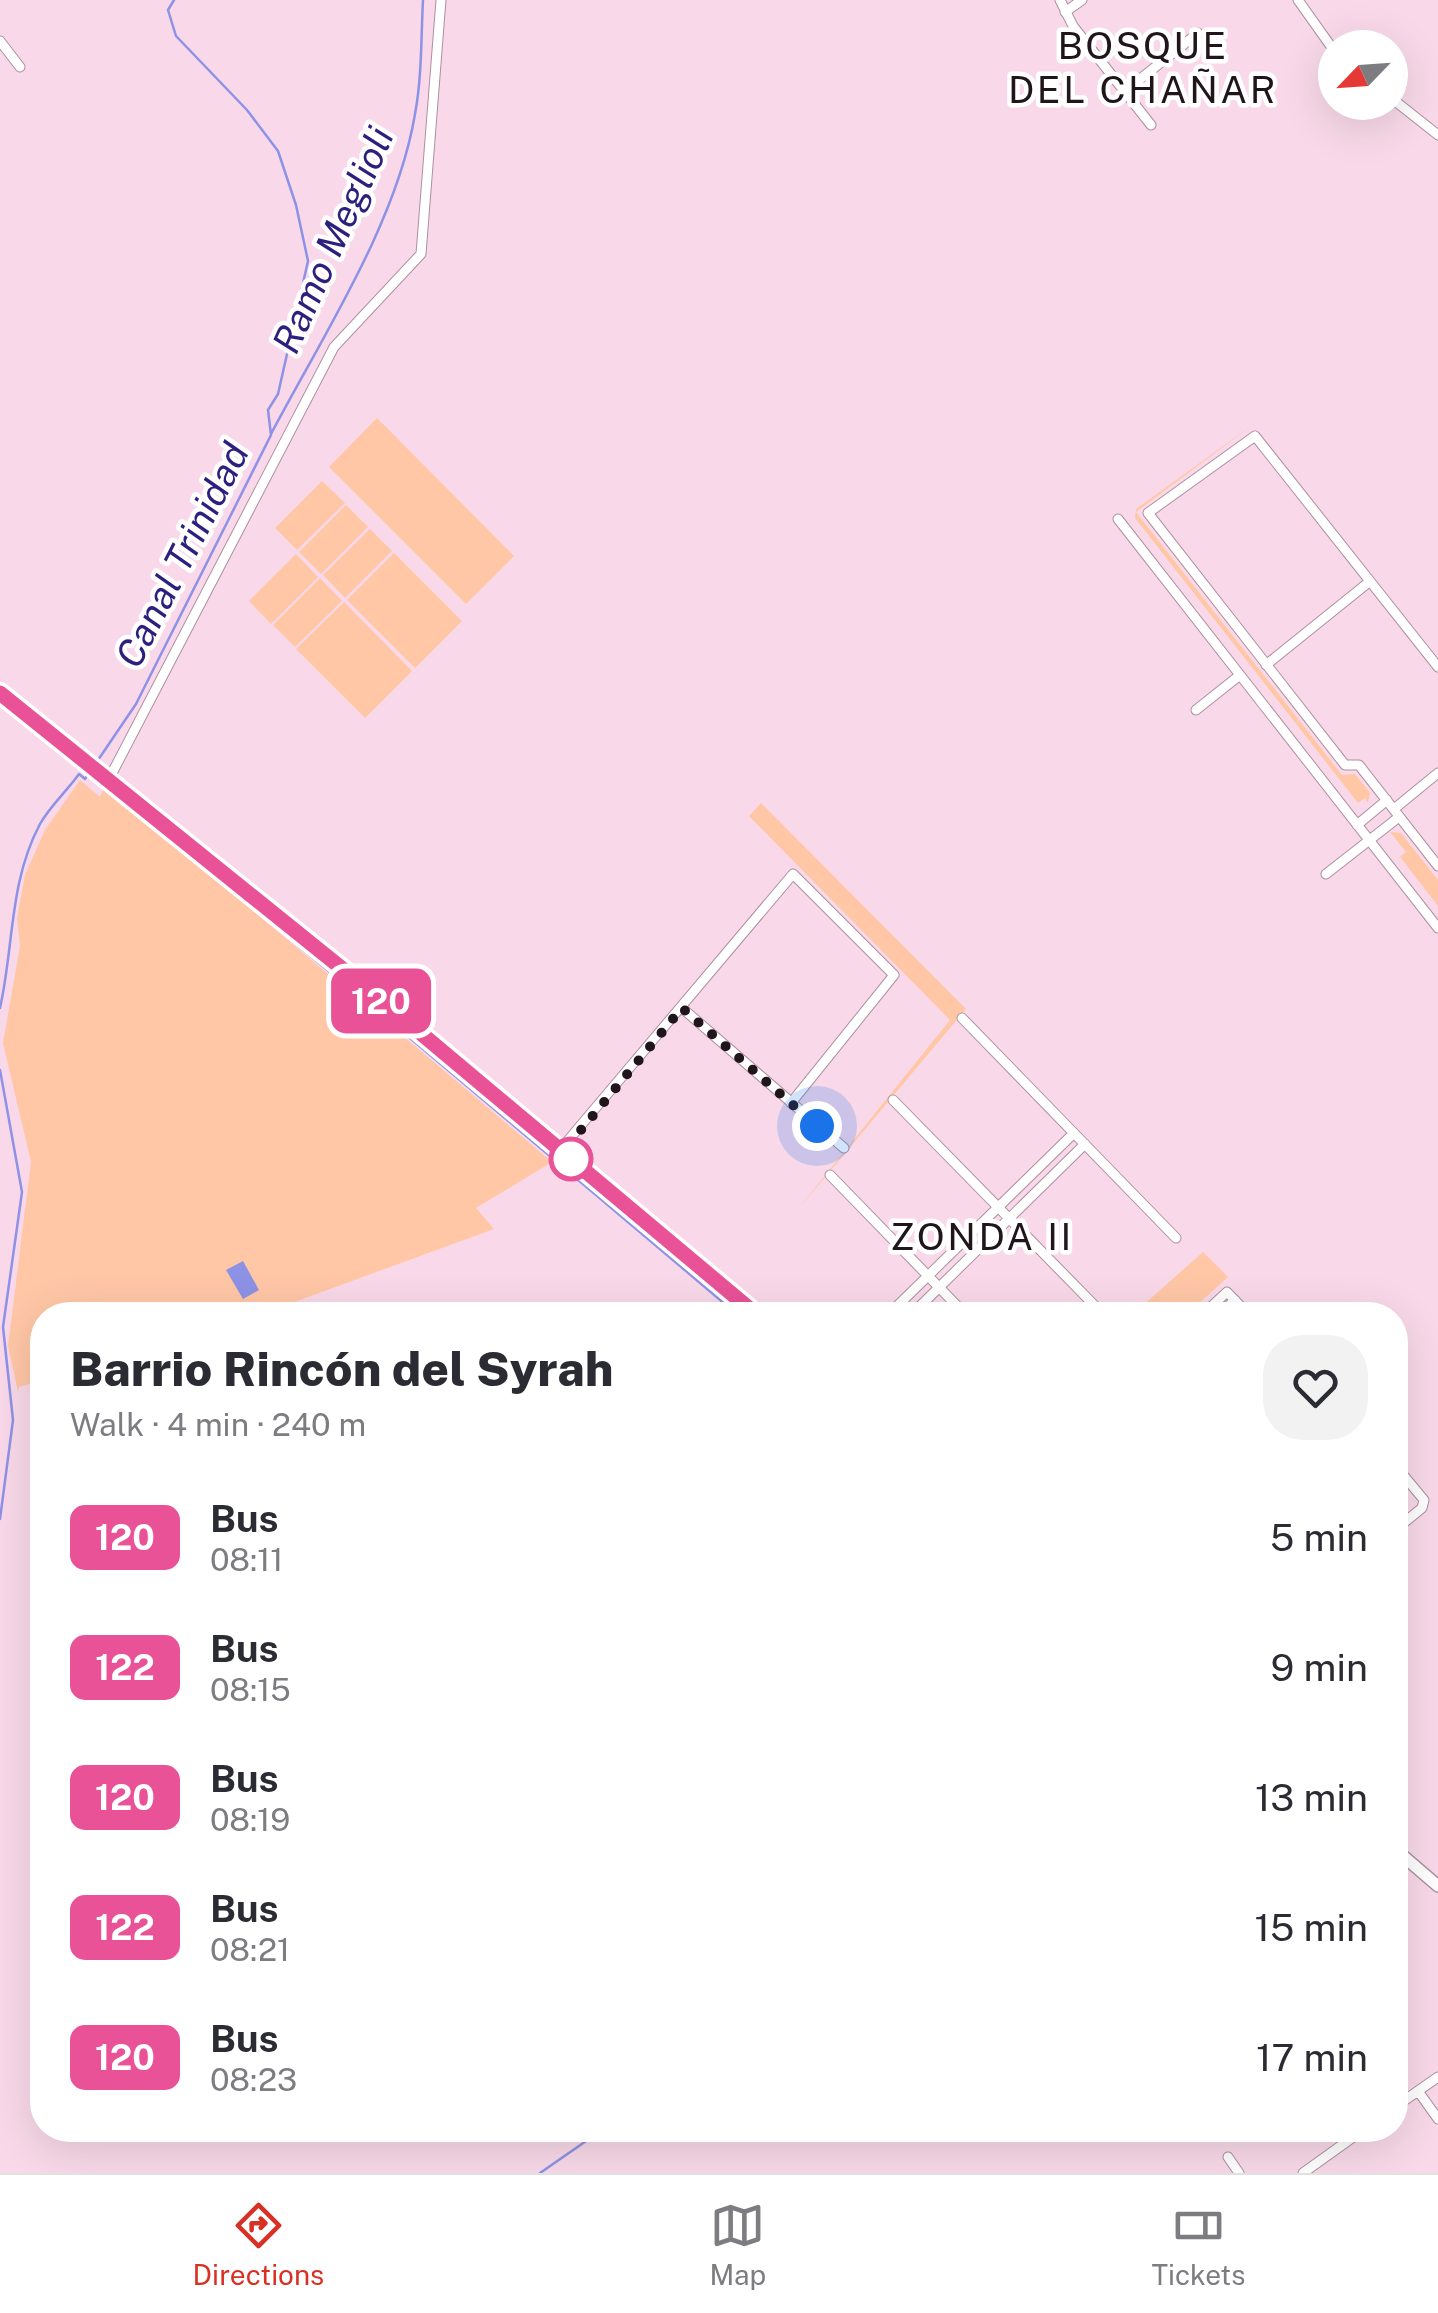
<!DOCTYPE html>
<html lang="en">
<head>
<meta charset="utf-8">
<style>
  body { margin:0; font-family:"Public Sans",sans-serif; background:#f2f2f3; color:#2b2b33; height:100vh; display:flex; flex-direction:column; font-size:38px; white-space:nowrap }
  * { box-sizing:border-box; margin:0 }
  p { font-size:32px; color:#7c7c81 }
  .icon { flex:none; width:55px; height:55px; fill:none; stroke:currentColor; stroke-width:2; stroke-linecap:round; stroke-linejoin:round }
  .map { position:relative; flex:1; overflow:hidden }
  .panel { position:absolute; left:30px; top:1302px; width:1378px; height:840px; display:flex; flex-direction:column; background:#fff; border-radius:40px; box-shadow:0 10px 40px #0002 }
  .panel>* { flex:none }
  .badge { padding:0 20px; border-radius:15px; font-size:35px; line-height:65px }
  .needle { width:65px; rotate:245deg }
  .buttons { position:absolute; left:1318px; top:30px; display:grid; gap:20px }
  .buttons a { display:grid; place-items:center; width:90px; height:90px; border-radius:50%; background:#fff; box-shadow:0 10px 40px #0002; font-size:50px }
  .you { position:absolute; width:50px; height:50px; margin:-25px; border:8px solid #fff; border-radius:50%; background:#1a73e8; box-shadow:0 0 0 15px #1a73e833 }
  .map>.badge { position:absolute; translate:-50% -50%; box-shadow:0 0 0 5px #fff }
  .round { display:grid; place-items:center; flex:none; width:105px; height:105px; border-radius:40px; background:#f2f2f3 }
  .head { display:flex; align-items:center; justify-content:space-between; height:170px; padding:0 40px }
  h1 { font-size:48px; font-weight:800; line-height:75px }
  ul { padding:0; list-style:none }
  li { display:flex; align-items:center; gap:30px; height:130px; padding:0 40px }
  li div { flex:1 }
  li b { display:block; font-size:38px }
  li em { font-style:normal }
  li .badge { min-width:110px; font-weight:700; text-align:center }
  .menu { display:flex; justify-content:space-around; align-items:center; height:140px; border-top:2px solid #e1e1e2; background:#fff; font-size:28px; color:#7c7c81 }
  .menu a { display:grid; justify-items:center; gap:5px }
  .menu .current { color:#d93025 }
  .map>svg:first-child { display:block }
</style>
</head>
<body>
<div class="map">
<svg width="1438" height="2173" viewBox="0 0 1438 2173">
  <rect width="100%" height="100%" fill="#f9d9e9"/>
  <!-- green -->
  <path fill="#ffc7a6" d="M 377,418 L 514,556 L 466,604 L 329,467 Z
    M 1258,421 L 1136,512 L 1342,775 L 1355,774 L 1370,793 L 1368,803 L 1365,798 L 1358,803 L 1135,518 L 1136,509 Z
    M 322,481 L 345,503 L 297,550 L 275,528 Z
    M 346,505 L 368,527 L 321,574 L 299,552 Z
    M 370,529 L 392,551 L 345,598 L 323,575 Z
    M 394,553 L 462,621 L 415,668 L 347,600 Z
    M 296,554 L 318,577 L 271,624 L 249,601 Z
    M 320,578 L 342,601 L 295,647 L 273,625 Z
    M 344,602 L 412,671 L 365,718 L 296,649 Z
    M 80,780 L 100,797 L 105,786 L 347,990 L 348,1004 L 371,1024 L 383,1019 L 552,1162 L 476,1208 L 494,1229 L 259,1315 L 42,1315 L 42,1380 L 19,1387 L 18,1392 L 8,1346 L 31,1162 L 3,1043 L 20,946 L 17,918 L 25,875 L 45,830 Z
    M 761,803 L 966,1009 L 794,1214 L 950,1020 L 749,816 Z
    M 1390,832 L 1401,833 L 1438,880 L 1438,906 L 1400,857 L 1406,852 Z
    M 1203,1252 L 1228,1277 L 1186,1315 L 1132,1315 Z"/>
  <!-- water -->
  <path fill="#8d92e6" d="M 243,1261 L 259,1290 L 243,1299 L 226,1270 Z"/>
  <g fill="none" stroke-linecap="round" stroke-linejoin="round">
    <!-- stream -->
    <path stroke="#8d92e6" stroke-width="2.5" d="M 271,434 C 322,337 397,223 415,114 C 422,77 421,37 423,0
      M 0,704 L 90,772
      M 96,763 L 136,704 L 271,435 L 268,410 L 278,394 L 308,261 L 296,205 L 278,151 L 247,110 L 176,36 L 168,10 L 174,0
      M 107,787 L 348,987
      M 0,1008 C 14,946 9,882 40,824 C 50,806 67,791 79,774 L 85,779 L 91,769
      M 384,1016 L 738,1315
      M 0,1070 L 22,1192 L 3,1327 L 13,1420 L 0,1519
      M 540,2173 L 602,2130"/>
    <defs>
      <path id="street" d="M 1060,0 L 1073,26 L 1151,125
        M 1298,0 L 1335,52
        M 1065,12 L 1082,0
        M 0,41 L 20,67
        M 1125,91 L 1198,33
        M 1390,97 L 1438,135
        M 1118,519 L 1438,928
        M 1266,665 L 1369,582
        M 1438,667 L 1255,436 L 1148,513 L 1345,765 L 1359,765 L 1438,866
        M 1196,710 L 1240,675
        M 109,779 L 334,347 L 421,254 L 441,0
        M 1394,809 L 1438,773
        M 1357,825 L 1387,800
        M 1326,874 L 1399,817
        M 682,1008 L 844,1148
        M 962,1018 L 1176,1238
        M 893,1100 L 1097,1308
        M 560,1150 L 793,874 L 894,975 L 791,1103
        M 830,1175 L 966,1315
        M 888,1315 L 1074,1133
        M 911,1315 L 1085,1144
        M 1202,1315 L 1227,1292 L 1249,1315
        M 1218,1315 L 1235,1300
        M 1395,1465 L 1424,1500 L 1422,1508 L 1395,1530
        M 1418,2091 L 1438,2119
        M 1395,2107 L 1438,2077
        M 1228,2157 L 1239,2173
        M 1303,2173 L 1363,2130"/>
      <path id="secondary" d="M 0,693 L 386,1004 L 757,1315
        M 1395,1849 L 1438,1886"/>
    </defs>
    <!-- street casing -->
    <use href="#street" stroke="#ad909f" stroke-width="11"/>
    <!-- secondary casing -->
    <use href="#secondary" stroke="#ad909f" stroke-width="14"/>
    <!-- street -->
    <use href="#street" stroke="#fff" stroke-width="9"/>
    <!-- secondary -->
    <use href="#secondary" stroke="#fff" stroke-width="11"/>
  </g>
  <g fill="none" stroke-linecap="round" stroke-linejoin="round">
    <defs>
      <path id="line" d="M 0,693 L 386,1004 L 757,1315"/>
    </defs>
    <!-- line casing -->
    <use href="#line" stroke="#fff" stroke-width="22"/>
    <!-- line -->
    <use href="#line" stroke="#e95297" stroke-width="15"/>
    <!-- walk -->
    <path stroke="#20151a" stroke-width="10" stroke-dasharray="0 18" d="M 571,1159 L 566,1155 L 576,1136 L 682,1008 L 817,1126"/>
  </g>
  <!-- markers -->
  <circle fill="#fff" stroke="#e95297" stroke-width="5" cx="571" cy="1159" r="20"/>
  <g text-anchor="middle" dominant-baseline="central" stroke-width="9" stroke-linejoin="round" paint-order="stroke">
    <!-- neighbourhood labels -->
    <g font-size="38" letter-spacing="2.5" fill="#20151a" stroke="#fff">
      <text x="1143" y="45">BOSQUE<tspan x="1143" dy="44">DEL CHAÑAR</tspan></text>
      <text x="982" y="1236">ZONDA II</text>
    </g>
    <!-- water labels -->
    <g font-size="38" font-style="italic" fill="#2c1f7e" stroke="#fff">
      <text transform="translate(333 240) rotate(-66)">Ramo Meglioli</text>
      <text transform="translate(182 555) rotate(-63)">Canal Trinidad</text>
    </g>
  </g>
</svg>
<div class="buttons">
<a><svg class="needle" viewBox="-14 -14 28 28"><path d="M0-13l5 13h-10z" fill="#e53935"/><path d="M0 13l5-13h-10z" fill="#7c7c81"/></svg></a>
</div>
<div class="you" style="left:817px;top:1126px"></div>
<b class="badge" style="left:381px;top:1001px;background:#e95297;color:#fff">120</b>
<section class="panel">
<div class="head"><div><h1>Barrio Rincón del Syrah</h1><p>Walk · 4 min · 240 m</p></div><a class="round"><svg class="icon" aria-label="heart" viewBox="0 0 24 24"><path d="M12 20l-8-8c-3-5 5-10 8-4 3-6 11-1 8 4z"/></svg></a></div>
<ul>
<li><span class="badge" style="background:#e95297;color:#fff">120</span><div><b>Bus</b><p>08:11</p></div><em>5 min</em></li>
<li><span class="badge" style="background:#e95297;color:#fff">122</span><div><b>Bus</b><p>08:15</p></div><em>9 min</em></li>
<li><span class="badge" style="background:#e95297;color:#fff">120</span><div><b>Bus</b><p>08:19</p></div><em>13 min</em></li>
<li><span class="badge" style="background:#e95297;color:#fff">122</span><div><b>Bus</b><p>08:21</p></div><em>15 min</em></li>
<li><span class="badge" style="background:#e95297;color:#fff">120</span><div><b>Bus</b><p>08:23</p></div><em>17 min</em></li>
</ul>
</section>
</div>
<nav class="menu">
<a class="current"><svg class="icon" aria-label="directions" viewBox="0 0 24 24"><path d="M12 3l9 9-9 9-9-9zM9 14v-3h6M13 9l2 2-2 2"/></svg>Directions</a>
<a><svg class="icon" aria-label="map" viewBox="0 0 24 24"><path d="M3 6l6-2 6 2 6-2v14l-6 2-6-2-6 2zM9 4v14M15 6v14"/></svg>Map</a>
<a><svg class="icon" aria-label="tickets" viewBox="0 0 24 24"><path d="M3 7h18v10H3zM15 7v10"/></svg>Tickets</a>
</nav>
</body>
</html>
